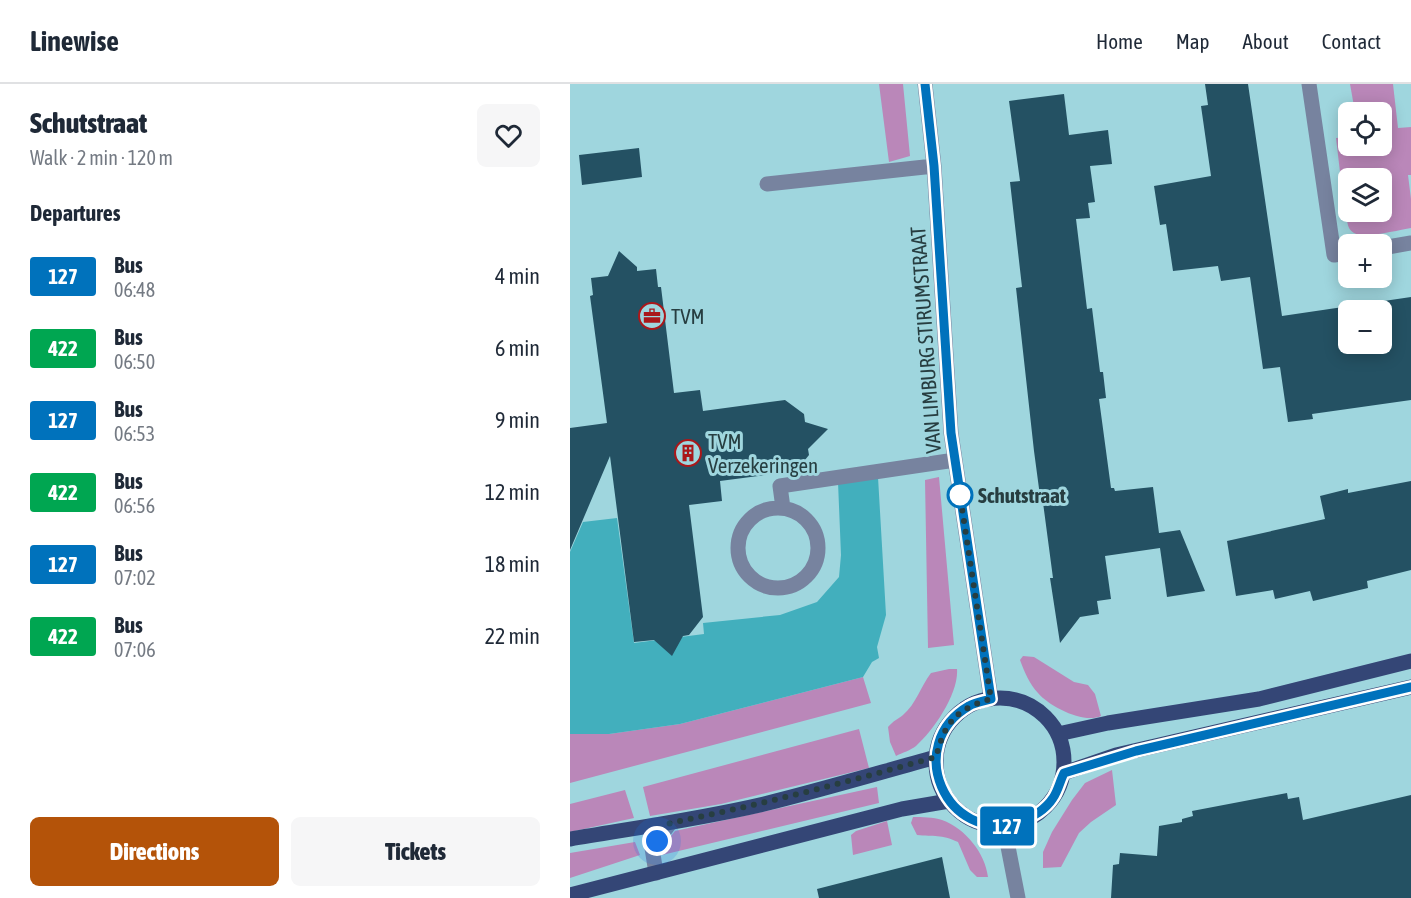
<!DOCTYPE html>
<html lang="en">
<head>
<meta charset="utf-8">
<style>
  body { margin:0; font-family:"Asap Condensed",sans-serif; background:#f6f6f7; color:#1f2937; height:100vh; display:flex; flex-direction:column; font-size:22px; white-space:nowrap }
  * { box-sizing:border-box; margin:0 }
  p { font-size:20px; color:#747a83 }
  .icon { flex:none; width:33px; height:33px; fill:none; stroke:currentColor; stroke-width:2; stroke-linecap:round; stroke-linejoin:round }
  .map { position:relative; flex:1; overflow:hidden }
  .drawer { display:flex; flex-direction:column; background:#fff; width:570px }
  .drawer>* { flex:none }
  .badge { padding:0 12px; border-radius:4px; font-size:21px; line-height:39px }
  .buttons { position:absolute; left:768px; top:18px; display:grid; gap:12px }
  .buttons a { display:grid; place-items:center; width:54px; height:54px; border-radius:9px; background:#fff; box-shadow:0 3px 15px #0003; font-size:30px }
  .you { position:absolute; width:30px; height:30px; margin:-15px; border:4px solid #fff; border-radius:50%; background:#1a73e8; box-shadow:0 0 0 9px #1a73e833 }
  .map>.badge { position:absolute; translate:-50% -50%; box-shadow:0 0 0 3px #fff }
  h2 { padding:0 30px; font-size:22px; line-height:54px }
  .round { display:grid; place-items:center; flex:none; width:63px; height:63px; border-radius:9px; background:#f6f6f7 }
  .summary { display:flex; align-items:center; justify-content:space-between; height:102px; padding:0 30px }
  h1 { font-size:28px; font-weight:800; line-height:45px }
  .action { display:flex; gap:12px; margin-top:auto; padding:12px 30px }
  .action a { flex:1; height:69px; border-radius:9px; background:#b45309; color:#fff; font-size:24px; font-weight:800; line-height:69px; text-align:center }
  .action a+a { background:#f6f6f7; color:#1f2937 }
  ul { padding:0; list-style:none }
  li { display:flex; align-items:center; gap:18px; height:72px; padding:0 30px }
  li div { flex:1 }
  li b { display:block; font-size:22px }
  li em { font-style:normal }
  li .badge { min-width:66px; font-weight:700; text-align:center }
  header { display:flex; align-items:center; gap:36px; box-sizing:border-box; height:84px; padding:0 30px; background:#fff; border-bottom:2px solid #e0e1e3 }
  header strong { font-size:28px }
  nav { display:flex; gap:33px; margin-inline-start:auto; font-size:21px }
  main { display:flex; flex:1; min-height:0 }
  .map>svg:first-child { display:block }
</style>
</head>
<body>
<header>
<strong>Linewise</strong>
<nav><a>Home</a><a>Map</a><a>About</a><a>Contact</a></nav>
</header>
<main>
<section class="drawer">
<div class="summary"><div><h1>Schutstraat</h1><p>Walk · 2 min · 120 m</p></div><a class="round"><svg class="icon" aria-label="heart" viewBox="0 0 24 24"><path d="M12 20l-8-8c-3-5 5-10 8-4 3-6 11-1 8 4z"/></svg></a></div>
<h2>Departures</h2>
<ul>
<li><span class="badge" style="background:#0072bc;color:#fff">127</span><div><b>Bus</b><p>06:48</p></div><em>4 min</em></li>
<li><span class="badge" style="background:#00a651;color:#fff">422</span><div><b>Bus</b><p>06:50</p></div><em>6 min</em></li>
<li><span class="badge" style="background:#0072bc;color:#fff">127</span><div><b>Bus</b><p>06:53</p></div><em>9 min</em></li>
<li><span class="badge" style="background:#00a651;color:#fff">422</span><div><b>Bus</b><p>06:56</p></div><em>12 min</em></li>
<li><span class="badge" style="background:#0072bc;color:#fff">127</span><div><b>Bus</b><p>07:02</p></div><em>18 min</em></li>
<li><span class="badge" style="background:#00a651;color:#fff">422</span><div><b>Bus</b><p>07:06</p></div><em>22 min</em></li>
</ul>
<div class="action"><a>Directions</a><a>Tickets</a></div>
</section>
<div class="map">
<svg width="841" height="814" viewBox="0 0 841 814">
  <rect width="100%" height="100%" fill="#9fd6de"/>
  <!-- green -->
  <path fill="#ba87b9" d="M 309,0 L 333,0 L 340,72 L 319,78 Z
    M 780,0 L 823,0 L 828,44 L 841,43 L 841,91 L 838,91 L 841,115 L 841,144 C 828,146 795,155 784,149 C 779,146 778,142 777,137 L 799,134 L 798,128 L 812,128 L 812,94 L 794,94 L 792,86 L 770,88 L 766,54 L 778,53 L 778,62 L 812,62 L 812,28 L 785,28 Z
    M 369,393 L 384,561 L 358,564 L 355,396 Z
    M 453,572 L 464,573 L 504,598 L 518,601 L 525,610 L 531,632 C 514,640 480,623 468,609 C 460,601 454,587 450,576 Z
    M 379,585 L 387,585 C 389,609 364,646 346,662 C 341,666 332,669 326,672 L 320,658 L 318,643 C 323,637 328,635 333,631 C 346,620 351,602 361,589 Z
    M 293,593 L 301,619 L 0,699 L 0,650 L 39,650 L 110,640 Z
    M 289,645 L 299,684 L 151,720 L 80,732 L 73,703 Z
    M 542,686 L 546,721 L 521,738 L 509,749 L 491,783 L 473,784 L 473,768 L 482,748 L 502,716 L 515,699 Z
    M 307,703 L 309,719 L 92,771 L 94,761 L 105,747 Z
    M 55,706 L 64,734 L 0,748 L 0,720 Z
    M 343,733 C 352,733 363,733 372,736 C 396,745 415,769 418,793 L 407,793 L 400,786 L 388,758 C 371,750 364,753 347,751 L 341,739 Z
    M 317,737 L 322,761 L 283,771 L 281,751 L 286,747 Z
    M 65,758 L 70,771 L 0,794 L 0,769 Z"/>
  <!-- water -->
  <path fill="#42afbd" d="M 308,393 L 316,531 L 307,563 L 309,574 L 302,578 L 293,593 L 110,640 L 39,650 L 0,650 L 0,468 L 13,438 L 47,434 L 64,559 L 134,550 L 133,539 L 210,531 L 247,518 L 269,493 L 271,471 L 268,398 Z"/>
  <!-- building -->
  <path fill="#245163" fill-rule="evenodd" d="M 635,0 L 678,0 L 712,232 L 841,213 L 841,316 L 742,330 L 743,335 L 718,338 L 710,283 L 693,285 L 680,193 L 651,197 L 648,182 L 603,187 L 596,140 L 590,141 L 584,102 L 641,92 L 631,22 L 638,21 ZM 778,226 L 812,226 L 812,260 L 778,260 Z
    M 494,10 L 499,51 L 538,46 L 542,80 L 520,82 L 525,118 L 518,119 L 520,134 L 506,135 L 517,225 L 522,224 L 530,288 L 533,288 L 536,314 L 529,315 L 541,404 L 544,404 L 545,407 L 583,403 L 589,449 L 610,446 L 635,507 L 597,513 L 590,464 L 535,472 L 541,515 L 527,517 L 529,530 L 510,533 L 490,559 L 480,494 L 483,494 L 472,411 L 470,412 L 464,367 L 446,204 L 452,203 L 440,98 L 450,97 L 439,17 Z
    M 69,64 L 72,93 L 12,101 L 9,71 Z
    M 49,167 L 67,183 L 67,187 L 86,185 L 88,203 L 91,203 L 104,309 L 130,306 L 133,327 L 215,316 L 234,330 L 235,338 L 258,345 L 238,365 L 239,371 L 226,387 L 150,397 L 152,417 L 119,421 L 133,533 L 119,551 L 113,552 L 102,572 L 84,556 L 64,558 L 40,372 L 0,466 L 0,344 L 37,339 L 20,212 L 23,211 L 21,194 L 38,192 Z
    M 841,397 L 841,486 L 797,497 L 798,504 L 743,517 L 740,507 L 705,515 L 703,506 L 666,512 L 657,457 L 755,435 L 750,412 L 778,405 L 778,409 Z
    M 717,709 L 718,715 L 729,713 L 733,736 L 841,711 L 841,814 L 541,814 L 543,781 L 549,780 L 550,769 L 587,772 L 589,742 L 612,738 L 612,735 L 623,732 L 622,727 Z
    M 372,773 L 380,814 L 249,814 L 247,805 Z"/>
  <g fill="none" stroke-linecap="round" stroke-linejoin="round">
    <!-- minor -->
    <path stroke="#77839f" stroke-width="15" d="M 355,0 L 364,82 L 381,349 L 421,615
      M 739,0 L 764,171 L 778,169
      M 197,100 L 364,82
      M 812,164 L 841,159
      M 213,424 L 210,402 L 385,376
      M168 464a40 40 0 1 1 80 0a40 40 0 1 1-80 0Z
      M 434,742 L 448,814
      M 86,789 L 82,764 L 100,739"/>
    <!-- major -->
    <path stroke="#344676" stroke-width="15" d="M366 678a64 64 0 1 1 128 0a64 64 0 1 1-128 0Z
      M 488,650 L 538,639 L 689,615 L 841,577
      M 494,689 L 546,671 L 841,603
      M 0,755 C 65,744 130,735 194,720 C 251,706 308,689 366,673
      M 0,811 L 332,725 L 379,717"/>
  </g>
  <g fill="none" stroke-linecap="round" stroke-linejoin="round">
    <defs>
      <path id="line" d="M 355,0 L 364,82 L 381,349 L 421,615 C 414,617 405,618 399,622 C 333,660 375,761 450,738 C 462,734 476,725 483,714 C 488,707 490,697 494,689 L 566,667 L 841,603"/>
    </defs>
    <!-- line casing -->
    <use href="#line" stroke="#fff" stroke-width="14"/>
    <!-- line -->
    <use href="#line" stroke="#0072bc" stroke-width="9"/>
    <!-- walk -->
    <path stroke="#273e41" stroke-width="6" stroke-dasharray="0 10.8" d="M 87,757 L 100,739 C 190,721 277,698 366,673 C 375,638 386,625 421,615 L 390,411"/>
  </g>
  <!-- icons -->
  <defs>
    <symbol id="office-ring" viewBox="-11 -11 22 22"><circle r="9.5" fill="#9fd6de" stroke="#aa171a" stroke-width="1.5"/><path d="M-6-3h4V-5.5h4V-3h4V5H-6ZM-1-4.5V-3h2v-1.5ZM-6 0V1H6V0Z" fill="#aa171a"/></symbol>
    <symbol id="building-ring" viewBox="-11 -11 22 22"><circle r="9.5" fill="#9fd6de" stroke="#aa171a" stroke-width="1.5"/><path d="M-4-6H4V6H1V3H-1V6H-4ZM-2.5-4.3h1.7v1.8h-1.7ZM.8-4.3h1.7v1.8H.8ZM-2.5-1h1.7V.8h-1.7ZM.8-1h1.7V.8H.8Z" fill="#aa171a"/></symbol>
  </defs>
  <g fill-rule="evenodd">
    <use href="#office-ring" x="67" y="217" width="30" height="30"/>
    <use href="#building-ring" x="103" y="354" width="30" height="30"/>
  </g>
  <!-- markers -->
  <circle fill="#fff" stroke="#0072bc" stroke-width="3" cx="390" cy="411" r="12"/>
  <g text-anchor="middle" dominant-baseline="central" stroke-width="6" stroke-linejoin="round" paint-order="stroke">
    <!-- poi labels -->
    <g font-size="21" fill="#273e41" stroke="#9fd6de" text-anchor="start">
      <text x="101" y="232">TVM</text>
      <text x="138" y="357">TVM<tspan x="138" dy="24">Verzekeringen</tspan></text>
    </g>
    <!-- street labels -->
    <g font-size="21" fill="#273e41" stroke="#9fd6de">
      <text transform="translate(355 256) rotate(-94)">VAN LIMBURG STIRUMSTRAAT</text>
    </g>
    <!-- stop labels -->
    <g font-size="21" font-weight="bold" fill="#273e41" stroke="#9fd6de" text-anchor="start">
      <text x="408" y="411">Schutstraat</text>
    </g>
  </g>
</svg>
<div class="buttons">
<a><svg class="icon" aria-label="locate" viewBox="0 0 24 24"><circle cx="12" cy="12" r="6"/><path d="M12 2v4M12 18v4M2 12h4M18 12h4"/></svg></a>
<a><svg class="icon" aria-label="layers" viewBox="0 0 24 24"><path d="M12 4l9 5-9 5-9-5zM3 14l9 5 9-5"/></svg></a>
<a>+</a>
<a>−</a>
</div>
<div class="you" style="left:87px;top:757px"></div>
<b class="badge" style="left:437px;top:742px;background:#0072bc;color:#fff">127</b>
</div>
</main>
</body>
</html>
